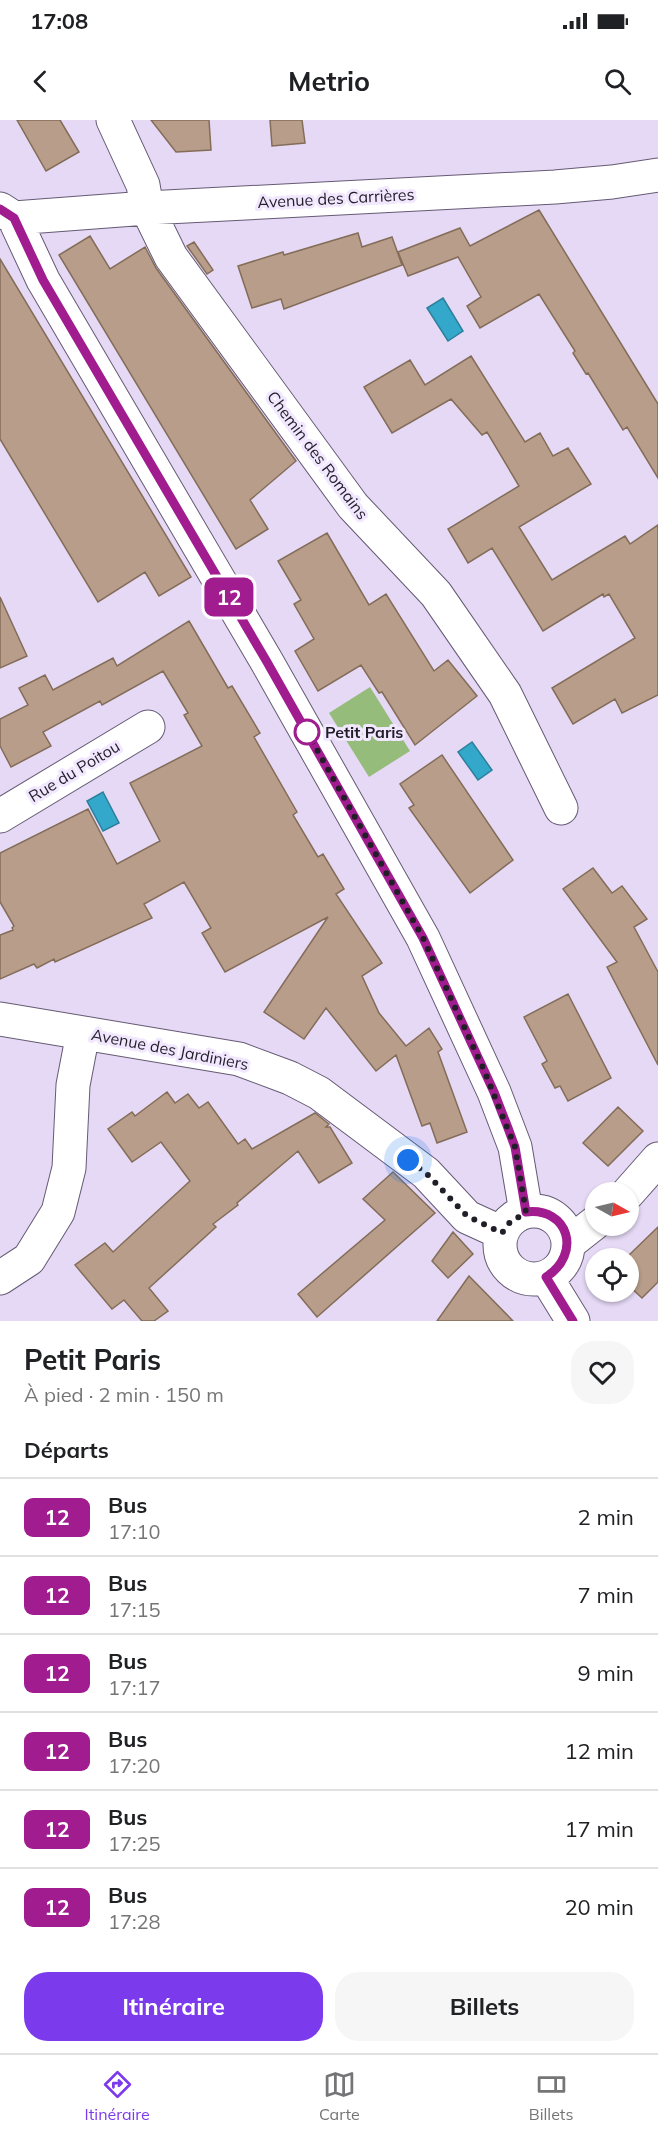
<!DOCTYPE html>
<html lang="fr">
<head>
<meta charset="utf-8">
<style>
  body { margin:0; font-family:Mulish,sans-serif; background:#f6f6f6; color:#202124; height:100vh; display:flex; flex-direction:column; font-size:22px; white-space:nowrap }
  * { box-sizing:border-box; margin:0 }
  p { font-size:20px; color:#757577 }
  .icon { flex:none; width:33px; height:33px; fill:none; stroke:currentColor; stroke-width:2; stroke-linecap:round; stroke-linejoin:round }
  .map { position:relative; height:1201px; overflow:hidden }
  .panel { display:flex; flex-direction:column; background:#fff; flex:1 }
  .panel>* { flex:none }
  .badge { padding:0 12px; border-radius:9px; font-size:21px; line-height:39px }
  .needle { width:39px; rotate:98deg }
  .fabs { position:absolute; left:585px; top:1062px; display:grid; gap:12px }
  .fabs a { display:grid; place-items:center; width:54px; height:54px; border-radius:50%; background:#fff; box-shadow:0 2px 4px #0004; font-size:30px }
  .you { position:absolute; width:30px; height:30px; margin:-15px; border:4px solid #fff; border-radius:50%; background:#1a73e8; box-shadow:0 0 0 9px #1a73e833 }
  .map>.badge { position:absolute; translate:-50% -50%; box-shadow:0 0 0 3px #fff }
  h2 { padding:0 24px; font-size:22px; line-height:54px }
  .round { display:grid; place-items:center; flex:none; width:63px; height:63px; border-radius:24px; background:#f6f6f6 }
  .overview { display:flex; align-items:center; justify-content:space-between; height:102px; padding:0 24px }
  h1 { font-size:28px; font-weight:700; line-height:45px }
  .primary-button { display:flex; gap:12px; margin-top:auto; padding:12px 24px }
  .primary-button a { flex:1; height:69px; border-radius:24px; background:#7c3aed; color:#fff; font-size:24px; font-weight:700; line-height:69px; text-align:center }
  .primary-button a+a { background:#f6f6f6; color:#202124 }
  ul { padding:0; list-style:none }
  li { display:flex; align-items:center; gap:18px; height:78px; padding:0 24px; border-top:2px solid #e0e0e0 }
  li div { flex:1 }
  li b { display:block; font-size:22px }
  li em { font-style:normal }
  li .badge { min-width:66px; font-weight:700; text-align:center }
  .status { display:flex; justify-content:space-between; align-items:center; height:42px; padding:0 30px; background:#fff; direction:ltr }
  .status svg { height:16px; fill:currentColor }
  header { display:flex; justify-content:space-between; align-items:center; height:78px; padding:0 24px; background:#fff; font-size:27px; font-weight:700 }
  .tabs { display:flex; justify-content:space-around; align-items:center; height:84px; border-top:2px solid #e0e0e0; background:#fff; font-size:16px; color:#757577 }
  .tabs a { display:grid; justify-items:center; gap:3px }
  .tabs .on { color:#7c3aed }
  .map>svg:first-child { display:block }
</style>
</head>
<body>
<div class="status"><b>17:08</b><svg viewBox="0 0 49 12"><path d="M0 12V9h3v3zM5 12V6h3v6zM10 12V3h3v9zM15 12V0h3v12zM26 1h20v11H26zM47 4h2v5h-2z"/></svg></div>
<header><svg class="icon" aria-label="back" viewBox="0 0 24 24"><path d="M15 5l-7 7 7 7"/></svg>Metrio<svg class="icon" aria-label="search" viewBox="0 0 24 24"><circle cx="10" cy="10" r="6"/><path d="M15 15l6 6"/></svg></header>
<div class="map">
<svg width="658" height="1201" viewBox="0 0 658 1201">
  <rect width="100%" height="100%" fill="#e5d9f6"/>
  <!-- green -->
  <path fill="#96bc7b" d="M 370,567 L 410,631 L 369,657 L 329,593 Z"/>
  <!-- water -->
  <path fill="#33a8cb" stroke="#2e7f9a" stroke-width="1.5" d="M 443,178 L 463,211 L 448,221 L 427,188 Z
    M 472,622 L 492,650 L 478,660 L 458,632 Z
    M 103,672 L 119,703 L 103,711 L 87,681 Z"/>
  <!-- building -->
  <path fill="#b89e8a" stroke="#836c58" stroke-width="1.5" d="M 17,0 L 60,0 L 79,32 L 46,51 Z
    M 151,0 L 209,0 L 211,30 L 176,32 Z
    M 270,0 L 302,0 L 305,23 L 272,26 Z
    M 539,90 L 658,284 L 658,358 L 627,307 L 623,310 L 588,253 L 586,254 L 573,233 L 575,231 L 539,174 L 480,208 L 467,186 L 481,177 L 458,137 L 408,156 L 398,132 L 460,108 L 470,126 Z
    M 358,113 L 362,127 L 392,117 L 402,145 L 284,189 L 281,179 L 252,188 L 238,146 L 283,132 L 284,135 Z
    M 90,116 L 110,149 L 145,127 L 156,148 L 296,341 L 250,380 L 268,409 L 236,429 L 59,135 Z
    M 194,122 L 213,150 L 207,154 L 187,126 Z
    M 0,139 L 191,457 L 159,476 L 145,452 L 98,482 L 0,319 Z
    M 471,236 L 525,322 L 540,313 L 553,336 L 568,328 L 591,364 L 519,407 L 552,460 L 625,416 L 630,424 L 658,405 L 658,575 L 622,593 L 615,579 L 573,604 L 552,568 L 635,518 L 609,474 L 604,477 L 603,474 L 543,511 L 492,428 L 468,443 L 448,409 L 519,366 L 487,312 L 482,315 L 451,279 L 392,313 L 364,267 L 410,240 L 425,265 Z
    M 327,413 L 369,485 L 386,474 L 434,551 L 448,540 L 477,576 L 415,625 L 382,572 L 379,573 L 361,545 L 318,571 L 295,531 L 314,519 L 294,484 L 301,480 L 278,441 Z
    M 0,477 L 27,536 L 0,548 Z
    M 189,501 L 228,568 L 232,566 L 260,613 L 254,617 L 297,692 L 293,695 L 318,737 L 323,734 L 344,769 L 336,774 L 382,843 L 362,856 L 379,893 L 406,926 L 429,908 L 442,929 L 438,932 L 467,1012 L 437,1023 L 430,1003 L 422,1006 L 396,935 L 376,951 L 326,888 L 304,919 L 264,892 L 328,797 L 225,852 L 202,813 L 211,808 L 184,762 L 144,784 L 152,798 L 55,842 L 54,839 L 37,848 L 34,844 L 0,859 L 0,815 L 13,810 L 12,808 L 14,806 L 0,782 L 0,733 L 88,689 L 117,744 L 160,721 L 130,663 L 202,626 L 184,595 L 188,593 L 163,551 L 102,585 L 100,581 L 43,612 L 51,626 L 11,647 L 0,626 L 0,599 L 28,585 L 19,568 L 45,555 L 53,570 L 113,538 L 117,546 Z
    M 442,635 L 513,740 L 470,773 L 409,688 L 414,685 L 400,664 Z
    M 593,748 L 612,773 L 622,766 L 647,799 L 634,807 L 658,852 L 658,945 L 607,847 L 617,842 L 563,769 Z
    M 568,874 L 611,958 L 568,981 L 560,966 L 555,968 L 542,944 L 547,941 L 524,897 Z
    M 167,972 L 175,983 L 188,974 L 199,988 L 208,982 L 238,1024 L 245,1019 L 252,1029 L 315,993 L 329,1004 L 326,1007 L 330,1007 L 352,1043 L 319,1063 L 298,1031 L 237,1083 L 238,1085 L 213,1104 L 216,1107 L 149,1168 L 168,1191 L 154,1201 L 142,1201 L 124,1180 L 112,1189 L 75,1145 L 105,1123 L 113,1132 L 190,1061 L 161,1022 L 132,1042 L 108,1009 L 132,992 L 135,996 Z
    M 618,987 L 643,1011 L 608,1046 L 583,1023 Z
    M 393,1052 L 435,1093 L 317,1197 L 298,1174 L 385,1100 L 363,1079 Z
    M 658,1107 L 658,1162 L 642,1178 L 628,1165 L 628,1136 Z
    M 453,1112 L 473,1134 L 448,1158 L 432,1141 Z
    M 469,1156 L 513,1201 L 437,1201 Z"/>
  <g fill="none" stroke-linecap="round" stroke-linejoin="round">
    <defs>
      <path id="minor" d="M 113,0 L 143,65 L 147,88 L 171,137 L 353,386 L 436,474 L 505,574 L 561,688
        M 0,89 L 14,98 L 43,160 L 267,542 L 423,818 L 494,972 L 515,1027 L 526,1092
        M 14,98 L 147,88 L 555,67 L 612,62 L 658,55
        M 0,696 L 148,607
        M 0,899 L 239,939 L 290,958 L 319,973 L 426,1053 L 467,1097 L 502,1113
        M 628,1073 L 658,1039
        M500 1125a34 34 0 1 1 68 0a34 34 0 1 1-68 0Z
        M 568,1124 L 596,1102
        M 546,1157 L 573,1201
        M 0,1158 L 29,1139 L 58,1092 L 69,1048 L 73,965 L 83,913"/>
    </defs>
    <!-- minor casing -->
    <use href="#minor" stroke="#655a73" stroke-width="35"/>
    <!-- minor -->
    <use href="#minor" stroke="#fff" stroke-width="33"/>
  </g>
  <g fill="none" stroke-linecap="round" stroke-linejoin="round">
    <defs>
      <path id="line" d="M 0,89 L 14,98 L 43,160 L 267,542 L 423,818 L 494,972 L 508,1008 L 515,1027 L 526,1092 C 569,1087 582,1134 546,1157 L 573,1201"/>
    </defs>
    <!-- line casing -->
    <use href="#line" stroke="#fff" stroke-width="14"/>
    <!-- line -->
    <use href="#line" stroke="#a01c8f" stroke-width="9"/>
    <!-- walk -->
    <path stroke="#221e28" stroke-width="6" stroke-dasharray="0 10.8" d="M 307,612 L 423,818 L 484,950 L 515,1027 L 526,1092 L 508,1104 L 502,1113 L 467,1096 L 426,1053 L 408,1040"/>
  </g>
  <!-- markers -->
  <circle fill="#fff" stroke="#a01c8f" stroke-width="3" cx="307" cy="612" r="12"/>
  <g text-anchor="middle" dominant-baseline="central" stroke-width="6" stroke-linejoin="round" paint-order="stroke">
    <!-- street labels -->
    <g font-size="16" fill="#221e28" stroke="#f1e7ff">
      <text transform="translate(336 78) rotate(-3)">Avenue des Carrières</text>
      <text transform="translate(318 335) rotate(53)">Chemin des Romains</text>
      <text transform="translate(74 651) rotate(-31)">Rue du Poitou</text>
      <text transform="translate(170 929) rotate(11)">Avenue des Jardiniers</text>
    </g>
    <!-- stop labels -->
    <g font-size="16" font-weight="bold" fill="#221e28" stroke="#f1e7ff" text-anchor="start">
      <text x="325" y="612">Petit Paris</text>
    </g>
  </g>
</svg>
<div class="fabs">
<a><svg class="needle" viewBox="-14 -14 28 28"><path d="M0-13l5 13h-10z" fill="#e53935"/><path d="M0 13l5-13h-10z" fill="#757577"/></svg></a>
<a><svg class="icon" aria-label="locate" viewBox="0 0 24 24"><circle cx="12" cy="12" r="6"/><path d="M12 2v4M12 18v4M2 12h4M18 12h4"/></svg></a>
</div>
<div class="you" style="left:408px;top:1040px"></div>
<b class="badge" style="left:229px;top:477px;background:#a01c8f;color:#fff">12</b>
</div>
<section class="panel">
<div class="overview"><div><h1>Petit Paris</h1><p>À pied · 2 min · 150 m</p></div><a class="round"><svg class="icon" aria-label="heart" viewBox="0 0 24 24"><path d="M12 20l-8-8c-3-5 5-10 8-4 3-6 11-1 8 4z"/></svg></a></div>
<h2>Départs</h2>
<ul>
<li><span class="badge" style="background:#a01c8f;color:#fff">12</span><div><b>Bus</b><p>17:10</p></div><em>2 min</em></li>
<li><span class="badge" style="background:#a01c8f;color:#fff">12</span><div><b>Bus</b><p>17:15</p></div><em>7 min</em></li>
<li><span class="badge" style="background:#a01c8f;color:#fff">12</span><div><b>Bus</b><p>17:17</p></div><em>9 min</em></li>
<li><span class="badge" style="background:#a01c8f;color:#fff">12</span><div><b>Bus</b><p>17:20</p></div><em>12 min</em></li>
<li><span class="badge" style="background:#a01c8f;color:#fff">12</span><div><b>Bus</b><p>17:25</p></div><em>17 min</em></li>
<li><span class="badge" style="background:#a01c8f;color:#fff">12</span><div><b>Bus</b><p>17:28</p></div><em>20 min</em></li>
</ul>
<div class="primary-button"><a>Itinéraire</a><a>Billets</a></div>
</section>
<nav class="tabs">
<a class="on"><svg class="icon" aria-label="directions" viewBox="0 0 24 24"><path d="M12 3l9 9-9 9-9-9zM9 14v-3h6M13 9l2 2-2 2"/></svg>Itinéraire</a>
<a><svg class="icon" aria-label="map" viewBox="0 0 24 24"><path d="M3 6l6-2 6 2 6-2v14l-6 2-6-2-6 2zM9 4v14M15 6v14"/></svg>Carte</a>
<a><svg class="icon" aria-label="tickets" viewBox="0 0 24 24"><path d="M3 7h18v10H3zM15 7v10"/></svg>Billets</a>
</nav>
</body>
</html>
